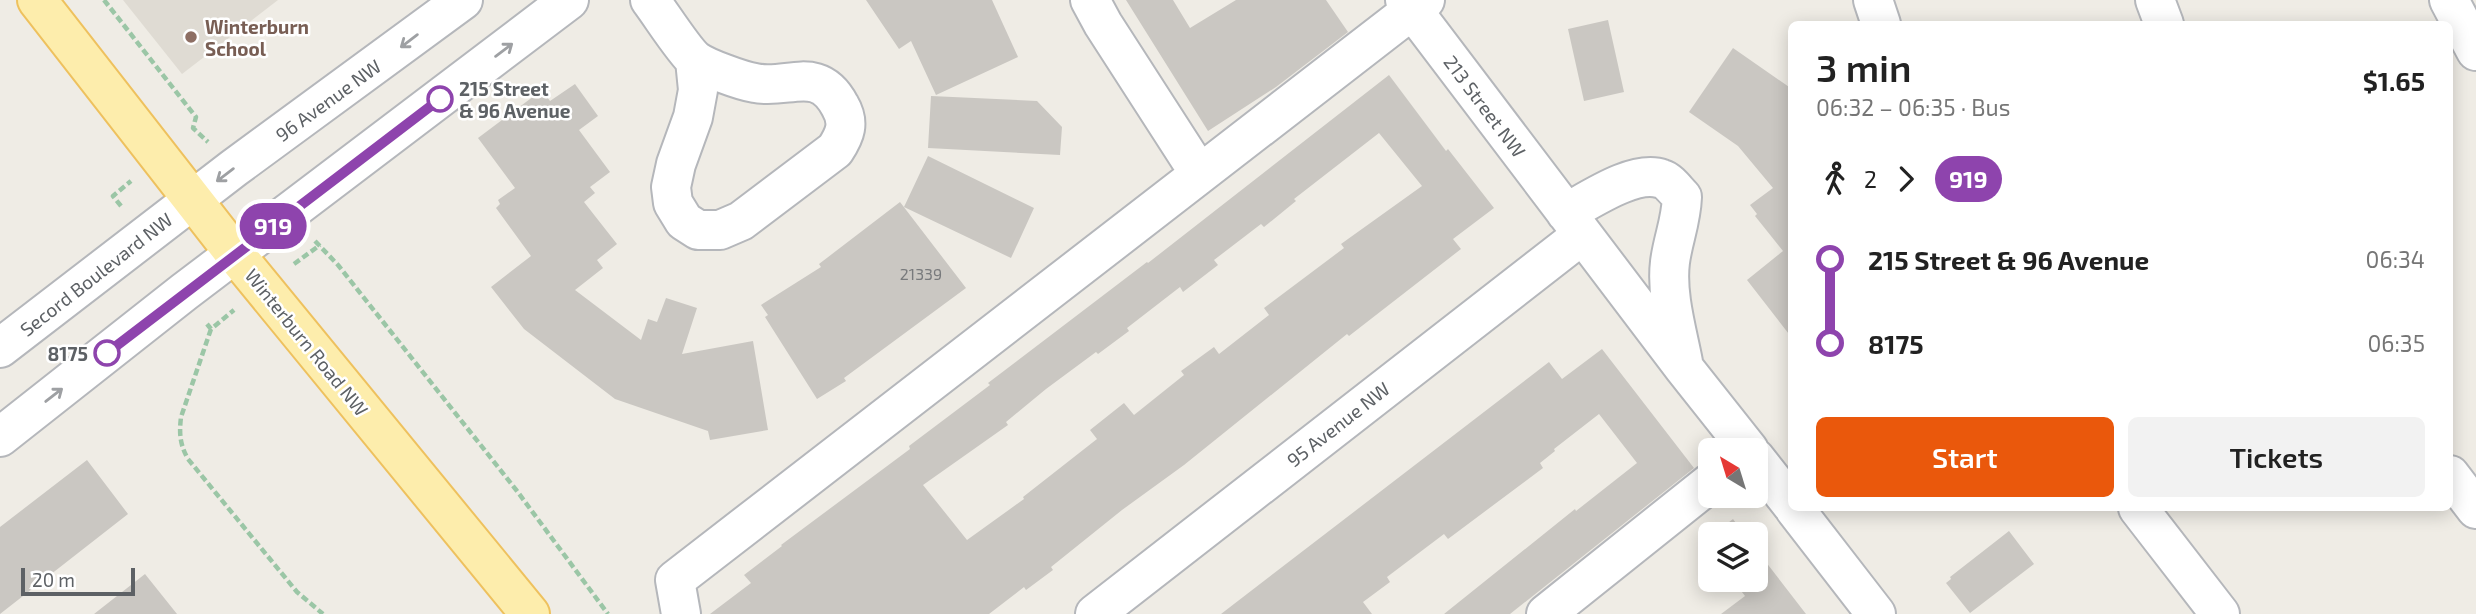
<!DOCTYPE html>
<html lang="en">
<head>
<meta charset="utf-8">
<style>
  body { margin:0; font-family:"Exo 2",sans-serif; background:#f2f2f2; color:#222; height:100vh; display:flex; flex-direction:column; font-size:26px; white-space:nowrap }
  * { box-sizing:border-box; margin:0 }
  p { font-size:23px; color:#767676 }
  .icon { flex:none; width:38px; height:38px; fill:none; stroke:currentColor; stroke-width:2; stroke-linecap:round; stroke-linejoin:round }
  .map { position:relative; flex:1; overflow:hidden }
  .details { position:absolute; left:1788px; top:21px; width:665px; height:490px; display:flex; flex-direction:column; background:#fff; border-radius:10px; box-shadow:0 4px 18px #0003 }
  .details>* { flex:none }
  .badge { padding:0 14px; border-radius:23px; font-size:24px; line-height:46px }
  .needle { width:46px; rotate:322deg }
  .tools { position:absolute; left:1698px; top:438px; display:grid; gap:14px }
  .tools a { display:grid; place-items:center; width:70px; height:70px; border-radius:10px; background:#fff; box-shadow:0 4px 18px #0003; font-size:35px }
  .scale { position:absolute; left:21px; bottom:18px; width:114px; box-sizing:border-box; padding-left:7px; border:4px solid #5d6165; border-top:0; font-size:19px; line-height:24px; white-space:nowrap; color:#5d6165; -webkit-text-stroke:5px #fff; paint-order:stroke }
  .map>.badge { position:absolute; translate:-50% -50%; box-shadow:0 0 0 4px #fff }
  .legs { display:flex; align-items:center; gap:10px; height:77px; padding:0 28px; font-size:23px }
  .legs p { margin-inline-start:auto }
  .head { display:flex; align-items:center; justify-content:space-between; height:119px; padding:0 28px }
  h1 { font-size:38px; font-weight:600; line-height:52px }
  .button { display:flex; gap:14px; margin-top:auto; padding:14px 28px }
  .button a { flex:1; height:80px; border-radius:10px; background:#ea580c; color:#fff; font-size:28px; font-weight:600; line-height:80px; text-align:center }
  .button a+a { background:#f2f2f2; color:#222 }
  ul { padding:0 28px; list-style:none }
  li { display:flex; align-items:center; gap:24px; height:84px; font-size:26px }
  li i { display:grid; place-items:center; width:10px; height:100%; margin:0 9px; background:currentColor }
  li i::after { content:''; width:18px; height:18px; margin:-9px; border:5px solid; border-radius:50%; background:#fff }
  li p { margin-inline-start:auto }
  li:first-child i { background:linear-gradient(#0000 50%,currentColor 0) }
  li:last-child i { background:linear-gradient(currentColor 50%,#0000 0) }
  .map>svg:first-child { display:block }
</style>
</head>
<body>
<div class="map">
<svg width="2476" height="614" viewBox="0 0 2476 614">
  <rect width="100%" height="100%" fill="#efece5"/>
  <!-- education -->
  <path fill="#dfdbd3" d="M 123,0 L 278,0 L 182,74 Z"/>
  <!-- building -->
  <path fill="#cac7c2" fill-rule="evenodd" d="M 866,0 L 992,0 L 1018,57 L 936,95 L 911,41 L 899,49 Z
    M 1126,0 L 1173,0 L 1190,28 L 1236,0 L 1326,0 L 1348,32 L 1276,87 L 1208,131 Z
    M 1608,20 L 1624,92 L 1584,101 L 1568,29 Z
    M 1733,48 L 1792,89 L 1792,338 L 1747,280 L 1783,251 L 1755,216 L 1757,214 L 1750,205 L 1773,188 L 1738,146 L 1689,112 Z
    M 1389,75 L 1446,151 L 1448,149 L 1494,208 L 1453,239 L 1461,249 L 1349,336 L 1347,334 L 1184,465 L 1122,510 L 1051,567 L 1053,570 L 1026,590 L 1024,587 L 989,614 L 710,614 L 751,583 L 744,575 L 782,546 L 781,545 L 910,449 L 909,446 L 990,385 L 988,383 L 1147,262 L 1148,263 ZM 1379,133 L 1422,186 L 1341,244 L 1344,248 L 1264,308 L 1269,315 L 1219,354 L 1214,347 L 1181,371 L 1184,375 L 1134,415 L 1124,403 L 1090,430 L 1097,439 L 1023,497 L 1024,499 L 967,540 L 923,485 L 1008,425 L 1006,422 L 1046,389 L 1096,352 L 1098,354 L 1129,331 L 1127,328 L 1180,287 L 1183,292 L 1218,265 L 1214,260 L 1261,224 L 1264,227 L 1296,201 L 1294,199 Z
    M 575,84 L 598,116 L 579,130 L 610,172 L 590,187 L 595,193 L 584,202 L 617,244 L 597,260 L 603,268 L 575,290 L 641,340 L 648,319 L 657,322 L 666,298 L 697,308 L 682,354 L 753,341 L 768,430 L 710,440 L 708,431 L 615,399 L 524,329 L 491,287 L 531,256 L 496,208 L 500,204 L 498,200 L 515,188 L 478,138 L 542,90 L 550,101 Z
    M 931,96 L 1037,101 L 1062,127 L 1060,155 L 928,148 Z
    M 928,156 L 1034,208 L 1011,258 L 904,207 Z
    M 900,202 L 966,288 L 844,378 L 846,381 L 817,399 L 765,317 L 768,315 L 761,305 L 821,267 L 819,264 Z
    M 1602,349 L 1694,468 L 1510,614 L 1444,614 L 1575,509 L 1576,511 L 1637,463 L 1599,414 L 1554,449 L 1555,451 L 1540,463 L 1543,468 L 1448,539 L 1444,534 L 1387,577 L 1390,582 L 1363,602 L 1372,614 L 1221,614 L 1549,362 L 1562,379 Z
    M 87,460 L 128,514 L 0,614 L 0,527 Z
    M 1733,519 L 1744,534 L 1714,534 Z
    M 2009,531 L 2034,564 L 1970,613 L 1946,583 L 1951,579 L 1950,577 Z
    M 1755,548 L 1806,614 L 1721,614 L 1745,596 L 1732,579 L 1755,579 Z
    M 145,574 L 177,614 L 94,614 Z"/>
  <g fill="none" stroke-linecap="round" stroke-linejoin="round">
    <defs>
      <path id="minor" d="M 650,0 C 660,13 684,51 695,60 C 706,68 742,81 755,83 C 788,90 818,64 840,106 C 850,123 845,135 835,150 L 741,221 L 720,230 L 698,230 L 684,221 L 673,203 L 671,187 L 676,164 L 693,117 L 698,90 L 695,60
        M 1090,0 L 1103,24 L 1199,173
        M 1405,0 L 1684,368 L 1749,450
        M 1873,0 L 1881,24
        M 2155,0 L 2164,24
        M 2449,0 L 2476,51
        M 1566,213 C 1590,200 1635,169 1662,179 C 1669,181 1676,191 1682,197 C 1681,222 1673,239 1670,262 C 1666,294 1677,331 1683,362
        M 0,348 L 234,168 L 463,0
        M 0,437 L 184,292 L 569,0
        M 1755,458 L 1792,505
        M 2450,475 L 2476,509
        M 1794,508 L 1876,614
        M 2138,508 L 2220,614
        M 681,614 L 675,580 L 1425,0
        M 1095,614 L 1582,235
        M 1546,614 L 1710,483"/>
      <path id="major" d="M 37,0 L 235,254 L 530,614"/>
    </defs>
    <!-- minor casing -->
    <use href="#minor" stroke="#b5b7bb" stroke-width="42"/>
    <!-- major casing -->
    <use href="#major" stroke="#eec15e" stroke-width="42"/>
    <!-- path -->
    <path stroke="#9bc6a6" stroke-width="4.5" stroke-dasharray="7 3.5" stroke-linecap="butt" d="M 104,0 L 196,117 L 193,128 L 208,142
      M 121,206 L 113,196 L 131,181
      M 315,241 L 338,265 L 517,491 L 608,614
      M 294,264 L 320,245
      M 207,324 L 211,329 L 234,310
      M 211,329 L 181,417 C 179,434 180,445 188,459 L 297,592 L 323,614"/>
    <!-- minor -->
    <use href="#minor" stroke="#fff" stroke-width="38"/>
    <!-- major -->
    <use href="#major" stroke="#fdedac" stroke-width="38"/>
  </g>
  <!-- one-way arrows -->
  <defs><path id="oneway-shaft" d="M-6 0H5M1.5-3L5.5 0L1.5 3" fill="none" stroke-width="1.6" stroke-linecap="round" stroke-linejoin="round" transform="scale(1.75)"/></defs>
  <g stroke="#9ea0a3">
    <use href="#oneway-shaft" transform="translate(409 41) rotate(143)"/>
    <use href="#oneway-shaft" transform="translate(504 50) rotate(-37)"/>
    <use href="#oneway-shaft" transform="translate(225 175) rotate(143)"/>
    <use href="#oneway-shaft" transform="translate(54 395) rotate(-38)"/>
  </g>
  <g fill="none" stroke-linecap="round" stroke-linejoin="round">
    <defs>
      <path id="line-1" d="M 107,353 L 440,99"/>
    </defs>
    <!-- line-1 casing -->
    <use href="#line-1" stroke="#fff" stroke-width="16"/>
    <!-- line-1 -->
    <use href="#line-1" stroke="#8e44ad" stroke-width="10"/>
  </g>
  <!-- markers -->
  <circle fill="#8d6e63" stroke="#fff" stroke-width="2.5" cx="191" cy="37" r="7"/>
  <g fill="#fff" stroke="#8e44ad" stroke-width="3.5">
    <circle cx="440" cy="99" r="12"/>
    <circle cx="107" cy="353" r="12"/>
  </g>
  <g text-anchor="middle" dominant-baseline="central" stroke-width="5" stroke-linejoin="round" paint-order="stroke">
    <!-- number labels -->
    <g font-size="16" fill="#787a7c">
      <text x="921" y="273">21339</text>
    </g>
    <!-- education labels -->
    <g font-size="19" font-weight="bold" fill="#785e54" stroke="#fff" text-anchor="start">
      <text x="205" y="26">Winterburn<tspan x="205" dy="22">School</tspan></text>
    </g>
    <!-- stop labels -->
    <g font-size="19" font-weight="bold" fill="#5d6165" stroke="#fff" text-anchor="start">
      <text x="459" y="88">215 Street<tspan x="459" dy="22">&amp; 96 Avenue</tspan></text>
      <text x="88" y="353" text-anchor="end">8175</text>
    </g>
    <!-- street labels -->
    <g font-size="19" fill="#5d6165" stroke="#fff">
      <text transform="translate(328 100) rotate(-36)">96 Avenue NW</text>
      <text transform="translate(1485 106) rotate(53)">213 Street NW</text>
      <text transform="translate(96 274) rotate(-38)">Secord Boulevard NW</text>
      <text transform="translate(307 342) rotate(51)">Winterburn Road NW</text>
      <text transform="translate(1338 424) rotate(-38)">95 Avenue NW</text>
    </g>
  </g>
</svg>
<div class="tools">
<a><svg class="needle" viewBox="-14 -14 28 28"><path d="M0-13l5 13h-10z" fill="#e53935"/><path d="M0 13l5-13h-10z" fill="#767676"/></svg></a>
<a><svg class="icon" aria-label="layers" viewBox="0 0 24 24"><path d="M12 4l9 5-9 5-9-5zM3 14l9 5 9-5"/></svg></a>
</div>
<div class="scale">20 m</div>
<b class="badge" style="left:273px;top:226px;background:#8e44ad;color:#fff">919</b>
<section class="details">
<div class="head"><div><h1>3 min</h1><p>06:32 – 06:35 · Bus</p></div><b>$1.65</b></div>
<div class="legs"><svg class="icon" aria-label="walk" viewBox="0 0 24 24"><circle cx="13" cy="4" r="2"/><path d="M13 8l-2 6 4 7M11 14l-3 7M7 12l3-4h3l4 4"/></svg>2<svg class="icon" aria-label="forward" viewBox="0 0 24 24"><path d="M9 5l7 7-7 7"/></svg><b class="badge" style="background:#8e44ad;color:#fff">919</b></div>
<ul>
<li><i style="color:#8e44ad"></i><b>215 Street &amp; 96 Avenue</b><p>06:34</p></li>
<li><i style="color:#8e44ad"></i><b>8175</b><p>06:35</p></li>
</ul>
<div class="button"><a>Start</a><a>Tickets</a></div>
</section>
</div>
</body>
</html>
